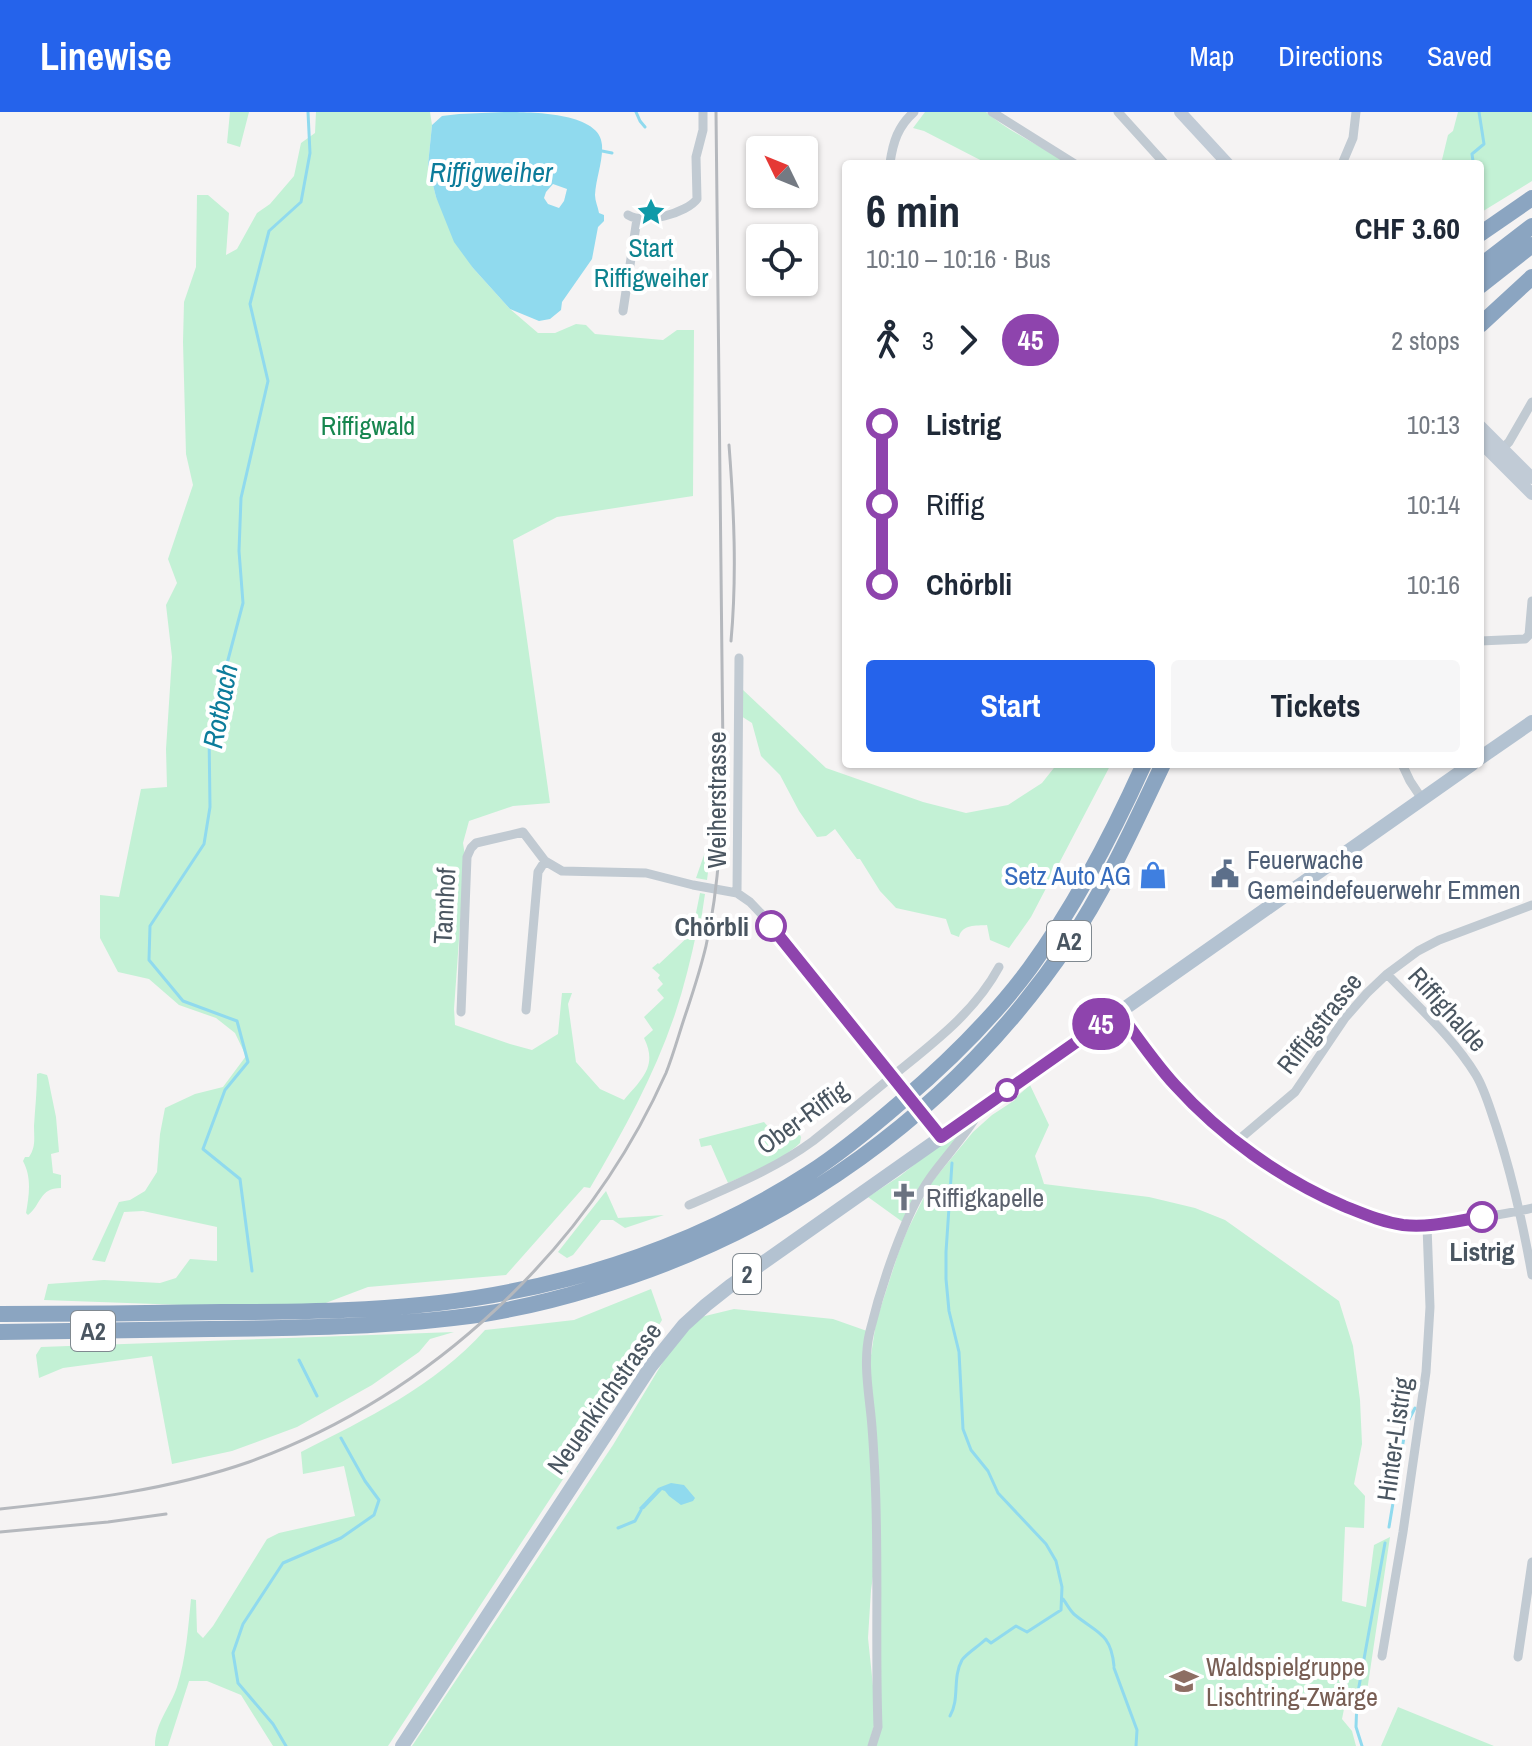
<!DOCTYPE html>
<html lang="en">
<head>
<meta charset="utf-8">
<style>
  body { margin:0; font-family:"Archivo Narrow",sans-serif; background:#f6f6f7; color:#1f2937; height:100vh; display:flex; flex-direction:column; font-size:30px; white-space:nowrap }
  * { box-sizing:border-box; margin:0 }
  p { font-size:26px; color:#747a83 }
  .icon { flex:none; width:44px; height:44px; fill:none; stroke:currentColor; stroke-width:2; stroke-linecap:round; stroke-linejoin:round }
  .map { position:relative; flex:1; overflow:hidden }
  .sheet { position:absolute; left:842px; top:48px; width:642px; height:608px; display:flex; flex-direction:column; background:#fff; border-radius:8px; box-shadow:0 2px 6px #0004 }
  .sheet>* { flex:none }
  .badge { padding:0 16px; border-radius:26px; font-size:28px; line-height:52px }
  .needle { width:52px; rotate:313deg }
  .controls { position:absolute; left:746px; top:24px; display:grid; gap:16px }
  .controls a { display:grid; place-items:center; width:72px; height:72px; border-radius:8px; background:#fff; box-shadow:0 2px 6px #0004; font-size:40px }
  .map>.badge { position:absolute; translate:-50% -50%; box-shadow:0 0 0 4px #fff }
  .legs { display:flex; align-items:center; gap:12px; height:88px; padding:0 24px; font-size:26px }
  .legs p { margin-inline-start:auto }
  .head { display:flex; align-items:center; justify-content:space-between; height:136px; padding:0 24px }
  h1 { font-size:44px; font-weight:700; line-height:60px }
  .button { display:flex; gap:16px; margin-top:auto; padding:16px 24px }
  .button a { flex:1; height:92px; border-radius:8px; background:#2563eb; color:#fff; font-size:32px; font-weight:700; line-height:92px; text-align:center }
  .button a+a { background:#f6f6f7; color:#1f2937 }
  ul { padding:0 24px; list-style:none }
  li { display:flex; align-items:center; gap:28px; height:80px; font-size:30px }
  li i { display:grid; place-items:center; width:12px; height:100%; margin:0 10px; background:currentColor }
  li i::after { content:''; width:20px; height:20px; margin:-10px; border:6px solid; border-radius:50%; background:#fff }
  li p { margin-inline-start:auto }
  li:first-child i { background:linear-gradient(#0000 50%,currentColor 0) }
  li:last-child i { background:linear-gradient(currentColor 50%,#0000 0) }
  header { display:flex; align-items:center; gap:48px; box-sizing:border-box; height:112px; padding:0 40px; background:#2563eb; color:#fff }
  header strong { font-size:38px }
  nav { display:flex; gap:44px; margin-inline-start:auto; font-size:28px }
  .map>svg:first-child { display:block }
</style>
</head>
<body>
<header>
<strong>Linewise</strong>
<nav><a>Map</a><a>Directions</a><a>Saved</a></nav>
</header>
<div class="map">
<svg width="1532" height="1634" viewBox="0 0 1532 1634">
  <rect width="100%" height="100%" fill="#f5f3f3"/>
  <!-- green -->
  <path fill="#c3f1d5" d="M 230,0 L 249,0 L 240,35 L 227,31 Z
    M 316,0 L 430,0 L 432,13 L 428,53 L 436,85 L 473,156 L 510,197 L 538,221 L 555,221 L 576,212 L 586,213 L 595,222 L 663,228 L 677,218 L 694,218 L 693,384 L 557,405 L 513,428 L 550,691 L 513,694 L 469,709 L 463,731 L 465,744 L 454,897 L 455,913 L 510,932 L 532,938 L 558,922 L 562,881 L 572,881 L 568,892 L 576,950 L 600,977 L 624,988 C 642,967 658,954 644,926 L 653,918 L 644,905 L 664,886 L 657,878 L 663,872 L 658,866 L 660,863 L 652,856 L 658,851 L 659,852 L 692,821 L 700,781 L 705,782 L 700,815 L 697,818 C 691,846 684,875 675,902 C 654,964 623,1020 590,1076 L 584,1075 L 506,1163 L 368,1175 L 323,1192 L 183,1193 L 44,1188 L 48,1172 L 104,1168 L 160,1171 L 176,1166 L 190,1147 L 217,1149 L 217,1115 L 143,1099 L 124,1100 L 105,1150 L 92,1148 L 119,1090 L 130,1088 L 145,1079 L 157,1060 L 160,1022 L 165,996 L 195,982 L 223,975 L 246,944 L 235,921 L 216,906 L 179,893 L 149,867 L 118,860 L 100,826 L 100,783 L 119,785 L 141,677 L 167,675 L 166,637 L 172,545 L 166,493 L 177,471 L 168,447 L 193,373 L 186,342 L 183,230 L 184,190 L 196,155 L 197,83 L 208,83 L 229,101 L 226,143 L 237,137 L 257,101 L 270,92 L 294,64 L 301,31 L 315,21 Z
    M 925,0 L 986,0 C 1010,21 1042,34 1069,52 L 988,52 L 924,19 L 913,16 Z
    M 1458,0 L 1532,0 L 1532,69 L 1480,101 L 1480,52 L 1441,52 L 1448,23 L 1453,19 Z
    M 742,577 L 826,656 L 923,690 L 966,701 L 1008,693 L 1042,671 L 1057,652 L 1111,652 L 1031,805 L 1009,836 L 990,828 L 987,813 C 976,814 962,812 959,825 L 951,822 L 946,807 L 896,796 L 880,779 L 860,747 L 857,747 L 835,717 L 826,724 L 817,725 L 799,699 L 780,663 L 761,644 L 752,611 L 741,604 Z
    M 711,737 L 707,768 L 696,766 L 704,743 Z
    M 40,961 L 47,963 L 48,966 L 56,1005 L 59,1040 L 51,1042 L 53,1061 L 61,1063 L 61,1076 C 39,1076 42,1092 28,1103 L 26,1101 C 29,1083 32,1066 23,1049 L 25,1045 L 29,1045 C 36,1035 34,1026 34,1014 C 35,997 37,979 37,962 Z
    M 1030,973 L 1049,1013 L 1035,1044 L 1044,1072 L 1149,1085 L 1195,1096 L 1225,1108 L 1339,1189 L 1353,1234 L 1360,1288 L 1362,1332 L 1354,1372 L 1365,1384 L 1364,1416 L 1345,1415 L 1342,1489 L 1366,1495 L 1374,1433 L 1390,1425 L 1367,1579 L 1348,1577 L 1342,1607 L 1352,1619 L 1356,1634 L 874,1634 L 879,1623 L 870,1250 L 876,1210 L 898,1142 L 907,1119 L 931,1071 L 973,1020 L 992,1003 L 1015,988 L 1015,986 Z
    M 764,1010 L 771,1018 L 794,1012 L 801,1025 L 800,1031 C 781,1049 753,1060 728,1071 L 711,1033 L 701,1035 L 699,1027 Z
    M 958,1018 L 962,1018 L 904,1111 L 868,1085 L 900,1064 Z
    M 606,1079 L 618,1106 L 664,1103 L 625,1116 L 613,1108 L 601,1108 L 573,1143 L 567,1146 L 558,1140 Z
    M 651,1177 L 662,1208 L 592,1323 L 388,1634 L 273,1634 L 241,1583 L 207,1569 L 189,1569 L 168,1634 L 155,1634 C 155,1611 170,1596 177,1575 C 186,1546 188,1517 191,1487 L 196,1488 L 197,1520 L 203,1526 L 213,1514 L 267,1427 L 279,1421 L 355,1404 L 344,1354 L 303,1362 L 301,1340 C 366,1307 435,1274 485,1218 L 574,1208 Z
    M 734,1197 L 833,1207 L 867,1219 L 875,1451 L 871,1478 L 868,1526 L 875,1593 L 875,1610 L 868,1634 L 412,1634 L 613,1333 L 672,1235 L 701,1205 Z
    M 454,1220 L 430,1227 L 419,1240 L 372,1273 L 297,1315 L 232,1339 L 172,1352 L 152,1244 L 63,1256 L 39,1266 L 36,1243 L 41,1235 Z
    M 1398,1595 L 1494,1634 L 1381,1634 Z"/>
  <!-- water -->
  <path fill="#90daee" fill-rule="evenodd" d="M 504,0 C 529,0 601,0 602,33 C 603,50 596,66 595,83 C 595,89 598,95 599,101 L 604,103 L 604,109 L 598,115 L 592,147 L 562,190 L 561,198 L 550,207 L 539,209 L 510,197 L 473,156 L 454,130 L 436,85 L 428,53 L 432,13 L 442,4 L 459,2 ZM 553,72 L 567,77 L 564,89 L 559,96 L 548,92 L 544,86 L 546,80 Z
    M 671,1371 L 684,1373 L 695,1386 L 693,1389 L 681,1393 L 669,1384 L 665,1379 L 662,1378 L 644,1397 L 641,1398 L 639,1396 L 658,1376 Z"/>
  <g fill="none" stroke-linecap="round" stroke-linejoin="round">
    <!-- stream -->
    <path stroke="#90daee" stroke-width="3" d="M 636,0 L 640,9 L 645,15
      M 602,39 L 612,41
      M 1473,49 L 1472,42 L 1484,32 L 1479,0
      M 252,1159 L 240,1067 L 203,1037 L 225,978 L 248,950 L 237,909 L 183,889 L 149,848 L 150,814 L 204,732 L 210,695 L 209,620 L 243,491 L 239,439 L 241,386 L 268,269 L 250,192 L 269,119 L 301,90 L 310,41 L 308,0
      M 299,1248 L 317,1284
      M 1389,1415 L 1406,1313 L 1415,1296
      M 618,1416 L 635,1409 L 641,1398
      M 1063,1487 C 1067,1492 1070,1499 1075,1503 C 1097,1521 1111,1521 1114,1554
      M 1114,1556 L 1137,1618 L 1136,1634
      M 1358,1580 L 1385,1431
      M 1357,1587 L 1356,1615 L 1362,1634
      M 950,1604 C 960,1587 952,1566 962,1548 C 967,1541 979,1534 986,1527 L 991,1531 L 1016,1514 L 1027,1520 L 1061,1498 L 1062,1475 L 1056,1449 L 1046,1432 L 998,1381 L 988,1359 L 971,1338 L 963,1317 L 959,1240 L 949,1199 L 946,1167 L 946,1140 L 952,1051
      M 286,1634 L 273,1612 L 238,1571 L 233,1541 L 243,1512 L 283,1451 L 341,1426 L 374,1403 L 379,1388 L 365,1369 L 341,1326"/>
    <!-- street -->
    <path stroke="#c1cad2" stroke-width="9" d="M 992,0 L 1075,52
      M 1118,0 L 1165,52
      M 890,51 C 893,30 898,14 914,0
      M 1342,52 L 1353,26 L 1356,0
      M 628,103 C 644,113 687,101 697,87 L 696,45 L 703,18 L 703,0
      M 623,199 L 637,107
      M 1499,340 L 1509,330 L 1532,290
      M 1480,529 L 1525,527 L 1529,523 L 1532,489
      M 1402,652 L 1410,669 L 1422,687
      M 737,781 L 739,546
      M 1387,862 C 1417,894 1453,925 1476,963 C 1485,978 1490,997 1496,1014 C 1512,1063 1523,1112 1532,1163
      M 526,898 L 538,760 L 545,749
      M 461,900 L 467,745 L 471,736 L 476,731 L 523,720 L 545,749 L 562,759 L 646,761 L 693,773 L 737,781 L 750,790 L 768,809 L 941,1025
      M 1119,900 C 1178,987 1249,1054 1347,1095 C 1366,1103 1385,1111 1405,1113 C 1424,1115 1442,1111 1460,1109 C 1484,1105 1508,1102 1532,1096
      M 1236,1030 L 1295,980 L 1345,906 L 1367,881 L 1387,862 L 1418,839 L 1439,828 L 1532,793
      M 689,1093 C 732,1074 775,1057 813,1029 C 842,1006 871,982 900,958 C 937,928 976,898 999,855
      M 1382,1544 L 1403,1420 L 1426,1260 L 1430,1195 L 1427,1114
      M 1518,1545 L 1532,1450
      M 872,1634 L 878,1615 C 875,1532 879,1448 875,1365 C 874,1344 873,1324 871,1304 C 868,1275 863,1247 870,1219 C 881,1174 904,1103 930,1066 C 946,1044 964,1025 978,1002"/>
    <!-- secondary -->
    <path stroke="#c1cbd6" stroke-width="12" d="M 1180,0 L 1228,52
      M 1480,314 L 1532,366
      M 1480,330 L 1532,382"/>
    <!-- primary -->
    <path stroke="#b3c2d1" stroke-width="14" d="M 1480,646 L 1532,610
      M 402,1634 L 651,1254 L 684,1213 L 706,1193 L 730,1174 L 1472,652"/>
    <!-- highway -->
    <path stroke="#8ba5c1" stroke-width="16" d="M 1480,122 L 1532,86
      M 1480,154 L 1532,114
      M 1480,174 L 1532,133
      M 1480,213 L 1532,165
      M 0,1202 C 74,1202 147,1201 221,1200 C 317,1200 414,1199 509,1180 C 614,1160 718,1120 808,1062 C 841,1041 872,1015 901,990 C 948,950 993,906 1030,856 C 1076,793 1112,723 1144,652
      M 0,1220 C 70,1219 141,1218 211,1217 C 302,1216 394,1215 484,1202 C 521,1196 558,1187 594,1176 C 787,1119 954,1000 1068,832 C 1106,776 1134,713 1163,652"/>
    <!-- rail -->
    <path stroke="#b5b8bd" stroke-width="3" d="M 729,333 C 734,398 737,463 731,529
      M 0,1397 C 84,1388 169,1378 249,1350 C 431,1284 587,1138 666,961 C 674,941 680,918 687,898 C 694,877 701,855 706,834 C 720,771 722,706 723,642 L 716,0
      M 0,1420 L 108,1410 L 166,1402"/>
  </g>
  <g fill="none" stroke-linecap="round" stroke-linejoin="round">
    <defs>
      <path id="line-1" d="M 771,814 L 941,1025 L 1119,900 C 1137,925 1154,950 1175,973 C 1221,1024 1281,1067 1344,1094 C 1364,1102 1382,1110 1403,1113 C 1429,1116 1456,1109 1482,1105"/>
    </defs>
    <!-- line-1 casing -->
    <use href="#line-1" stroke="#fff" stroke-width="18"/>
    <!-- line-1 -->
    <use href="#line-1" stroke="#8e44ad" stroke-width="12"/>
  </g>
  <!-- icons -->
  <defs>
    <symbol id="sight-bare" viewBox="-9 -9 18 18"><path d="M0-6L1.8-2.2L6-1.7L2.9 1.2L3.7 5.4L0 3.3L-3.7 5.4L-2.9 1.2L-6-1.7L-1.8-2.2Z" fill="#0f9aa8" stroke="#fff" stroke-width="2.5" paint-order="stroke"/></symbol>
    <symbol id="civic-bare" viewBox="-9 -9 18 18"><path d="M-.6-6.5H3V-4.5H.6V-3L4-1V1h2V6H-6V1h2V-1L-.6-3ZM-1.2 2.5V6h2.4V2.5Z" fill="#5c6f8a" stroke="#fff" stroke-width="2.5" paint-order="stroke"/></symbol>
    <symbol id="shop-bare" viewBox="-9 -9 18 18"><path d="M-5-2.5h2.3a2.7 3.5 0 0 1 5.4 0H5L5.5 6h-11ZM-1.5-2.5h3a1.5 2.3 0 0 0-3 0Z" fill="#3f7fe0" stroke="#fff" stroke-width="2.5" paint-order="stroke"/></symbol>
    <symbol id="church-bare" viewBox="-9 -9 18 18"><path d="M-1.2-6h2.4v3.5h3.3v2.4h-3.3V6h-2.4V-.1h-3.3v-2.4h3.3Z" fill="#6b7280" stroke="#fff" stroke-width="2.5" paint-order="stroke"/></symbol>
    <symbol id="school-bare" viewBox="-9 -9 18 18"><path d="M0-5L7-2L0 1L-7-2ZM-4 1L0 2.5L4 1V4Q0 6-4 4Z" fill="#8d6e63" stroke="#fff" stroke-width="2.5" paint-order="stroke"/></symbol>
  </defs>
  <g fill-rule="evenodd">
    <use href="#sight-bare" x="631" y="80" width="40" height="40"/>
    <use href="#civic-bare" x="1205" y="742" width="40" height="40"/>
    <use href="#shop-bare" x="1133" y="743" width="40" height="40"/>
    <use href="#church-bare" x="884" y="1065" width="40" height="40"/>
    <use href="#school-bare" x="1164" y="1549" width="40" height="40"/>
  </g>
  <!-- markers -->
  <g fill="#fff" stroke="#8e44ad" stroke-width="4">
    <circle cx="771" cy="814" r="14"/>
    <circle cx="1007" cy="978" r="10"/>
    <circle cx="1482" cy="1105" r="14"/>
  </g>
  <g text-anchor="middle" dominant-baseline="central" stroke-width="8" stroke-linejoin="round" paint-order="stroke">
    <!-- shield labels -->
    <g fill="#fff" stroke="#808990" stroke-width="2">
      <rect x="1047" y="809" width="44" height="40" rx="6"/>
      <rect x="733" y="1142" width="28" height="40" rx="6"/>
      <rect x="71" y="1199" width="44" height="40" rx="6"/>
    </g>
    <g font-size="24" font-weight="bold" fill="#4a5661">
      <text x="1069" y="829">A2</text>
      <text x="747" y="1162">2</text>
      <text x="93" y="1219">A2</text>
    </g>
    <!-- culture labels -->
    <g font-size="26" fill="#0d838f" stroke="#fff">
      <text x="651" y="135">Start<tspan x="651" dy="30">Riffigweiher</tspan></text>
    </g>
    <!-- park labels -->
    <g font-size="26" fill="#17864f" stroke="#fff">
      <text x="368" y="313">Riffigwald</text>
    </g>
    <!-- street labels -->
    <g font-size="26" fill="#4a5661" stroke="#fff">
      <text transform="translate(716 688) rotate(-90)">Weiherstrasse</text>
      <text transform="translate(444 794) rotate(-87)">Tannhof</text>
      <text transform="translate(1448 897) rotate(48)">Riffighalde</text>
      <text transform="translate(1319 911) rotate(-52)">Riffigstrasse</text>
      <text transform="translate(802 1005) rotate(-36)">Ober-Riffig</text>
      <text transform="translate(604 1286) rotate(-55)">Neuenkirchstrasse</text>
      <text transform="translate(1394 1327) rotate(-82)">Hinter-Listrig</text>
    </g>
    <!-- service labels -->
    <g font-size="26" fill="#4e5e75" stroke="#fff" text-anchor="start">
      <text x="1247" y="747">Feuerwache<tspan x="1247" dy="30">Gemeindefeuerwehr Emmen</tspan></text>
    </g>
    <!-- shop labels -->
    <g font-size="26" fill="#366cbe" stroke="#fff" text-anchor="end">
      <text x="1131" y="763">Setz Auto AG</text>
    </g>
    <!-- stop labels -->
    <g font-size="26" font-weight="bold" fill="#4a5661" stroke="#fff" text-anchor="end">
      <text x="749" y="814">Chörbli</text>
      <text x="1482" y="1139" text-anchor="middle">Listrig</text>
    </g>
    <!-- worship labels -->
    <g font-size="26" fill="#5b616d" stroke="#fff" text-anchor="start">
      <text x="926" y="1085">Riffigkapelle</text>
    </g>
    <!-- education labels -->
    <g font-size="26" fill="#785e54" stroke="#fff" text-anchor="start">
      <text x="1206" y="1554">Waldspielgruppe<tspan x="1206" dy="30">Lischtring-Zwärge</tspan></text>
    </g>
    <!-- water labels -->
    <g font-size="28" font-style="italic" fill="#0c7c9b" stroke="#fff">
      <text x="491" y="60">Riffigweiher</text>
      <text transform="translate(220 594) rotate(-79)">Rotbach</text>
    </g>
  </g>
</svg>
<div class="controls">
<a><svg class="needle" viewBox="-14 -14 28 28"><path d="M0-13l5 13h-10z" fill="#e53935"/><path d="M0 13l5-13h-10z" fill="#747a83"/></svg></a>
<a><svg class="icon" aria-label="locate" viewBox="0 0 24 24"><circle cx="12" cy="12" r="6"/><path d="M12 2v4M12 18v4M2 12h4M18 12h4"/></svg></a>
</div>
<b class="badge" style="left:1101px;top:912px;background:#8e44ad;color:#fff">45</b>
<section class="sheet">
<div class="head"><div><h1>6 min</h1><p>10:10 – 10:16 · Bus</p></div><b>CHF 3.60</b></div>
<div class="legs"><svg class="icon" aria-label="walk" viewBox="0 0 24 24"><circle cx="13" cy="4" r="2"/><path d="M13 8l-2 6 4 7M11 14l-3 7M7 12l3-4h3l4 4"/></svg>3<svg class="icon" aria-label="forward" viewBox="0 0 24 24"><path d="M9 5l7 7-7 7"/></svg><b class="badge" style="background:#8e44ad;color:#fff">45</b><p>2 stops</p></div>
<ul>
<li><i style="color:#8e44ad"></i><b>Listrig</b><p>10:13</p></li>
<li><i style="color:#8e44ad"></i><span>Riffig</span><p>10:14</p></li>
<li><i style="color:#8e44ad"></i><b>Chörbli</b><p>10:16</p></li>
</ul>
<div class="button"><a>Start</a><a>Tickets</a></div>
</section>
</div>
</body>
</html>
